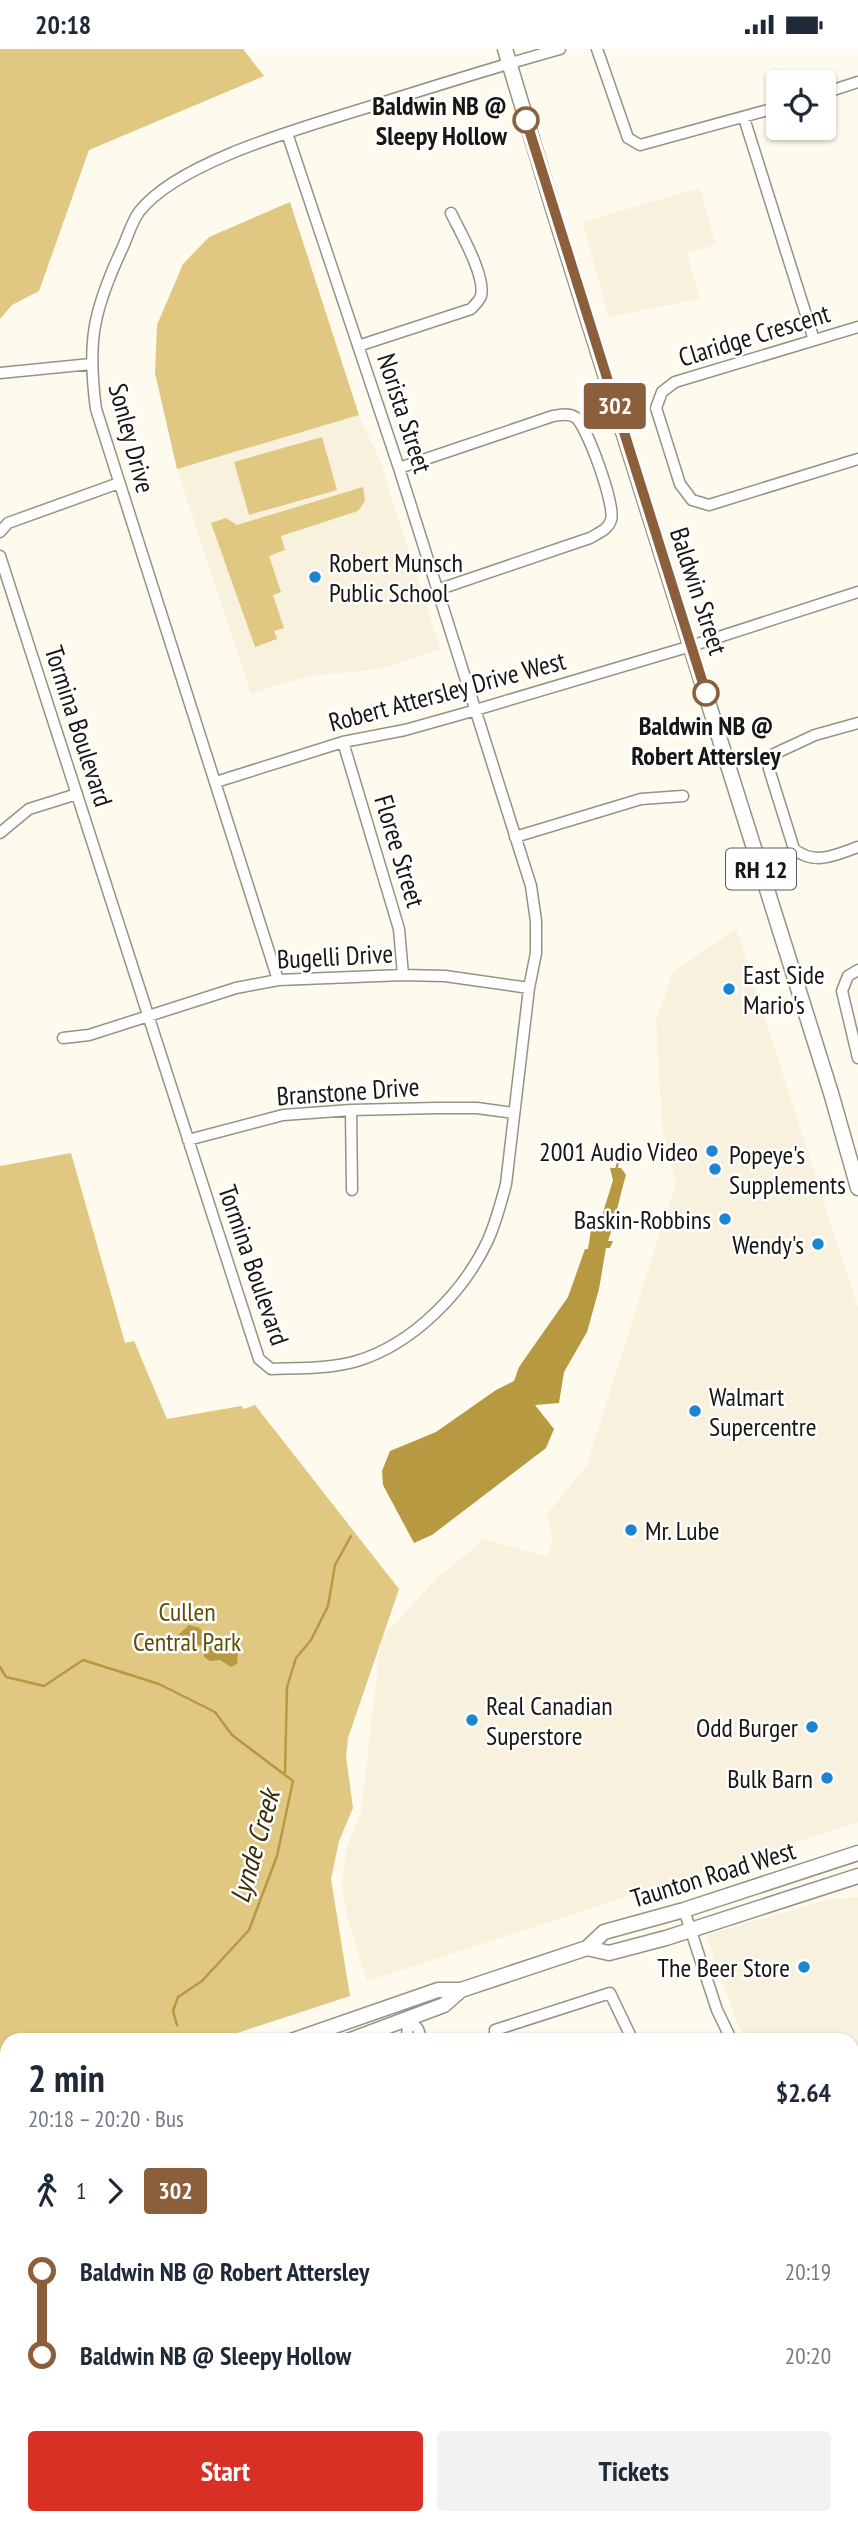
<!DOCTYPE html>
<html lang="en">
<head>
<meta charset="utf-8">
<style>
  body { margin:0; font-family:"PT Sans Narrow",sans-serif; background:#f2f2f3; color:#1f2937; height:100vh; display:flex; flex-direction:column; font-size:26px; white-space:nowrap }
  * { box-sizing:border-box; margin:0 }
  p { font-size:23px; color:#747a83 }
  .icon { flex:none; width:38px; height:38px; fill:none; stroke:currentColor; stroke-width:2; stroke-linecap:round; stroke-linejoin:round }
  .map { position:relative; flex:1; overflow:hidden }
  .details { position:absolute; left:0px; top:1984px; width:859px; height:492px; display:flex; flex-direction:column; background:#fff; border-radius:21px 21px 0 0; box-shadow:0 2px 5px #0004 }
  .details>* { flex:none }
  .badge { padding:0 14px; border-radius:5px; font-size:24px; line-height:46px }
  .controls { position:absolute; left:766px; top:21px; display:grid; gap:14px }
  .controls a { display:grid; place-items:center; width:70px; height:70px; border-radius:7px; background:#fff; box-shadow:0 2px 5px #0004; font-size:35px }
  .map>.badge { position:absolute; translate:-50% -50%; box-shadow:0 0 0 4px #fff }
  .legs { display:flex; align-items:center; gap:10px; height:77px; padding:0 28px; font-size:23px }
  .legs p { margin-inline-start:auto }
  .headline { display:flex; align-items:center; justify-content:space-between; height:119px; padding:0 28px }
  h1 { font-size:38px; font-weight:700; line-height:52px }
  .action { display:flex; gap:14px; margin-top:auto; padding:14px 28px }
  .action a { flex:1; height:80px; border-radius:7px; background:#d93025; color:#fff; font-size:28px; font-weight:700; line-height:80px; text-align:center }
  .action a+a { background:#f2f2f3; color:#1f2937 }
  ul { padding:0 28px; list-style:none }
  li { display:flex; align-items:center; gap:24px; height:84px; font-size:26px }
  li i { display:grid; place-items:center; width:10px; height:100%; margin:0 9px; background:currentColor }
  li i::after { content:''; width:18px; height:18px; margin:-9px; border:5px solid; border-radius:50%; background:#fff }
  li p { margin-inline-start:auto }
  li:first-child i { background:linear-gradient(#0000 50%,currentColor 0) }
  li:last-child i { background:linear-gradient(currentColor 50%,#0000 0) }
  .status { display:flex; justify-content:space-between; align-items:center; height:49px; padding:0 35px; background:#fff; direction:ltr }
  .status svg { height:19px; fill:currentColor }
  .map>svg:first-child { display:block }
</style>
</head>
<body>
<div class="status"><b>20:18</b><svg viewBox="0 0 49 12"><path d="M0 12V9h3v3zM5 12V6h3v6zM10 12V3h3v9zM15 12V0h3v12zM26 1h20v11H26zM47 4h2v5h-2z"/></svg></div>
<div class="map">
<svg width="858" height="2475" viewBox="0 0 858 2475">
  <rect width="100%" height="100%" fill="#fffaee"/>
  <!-- built -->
  <path fill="#f8f1dd" d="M 700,139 L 716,196 L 687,204 L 700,250 L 609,268 L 582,173 Z
    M 359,366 L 380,412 L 440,600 L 380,620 L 308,627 L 251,645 L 177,420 Z
    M 736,879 L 858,1259 L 858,1773 L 367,1932 L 348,1871 L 342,1838 L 346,1801 L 361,1763 L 381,1590 L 436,1530 L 484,1490 L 547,1508 L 553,1492 L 547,1465 L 587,1416 L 676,1133 L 662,1078 L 656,972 L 673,923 Z
    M 858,1848 L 858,2001 L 852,2003 L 852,1992 L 747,1991 L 735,1969 L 706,1886 L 830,1850 Z"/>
  <!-- green -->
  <path fill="#e0c782" d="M 0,0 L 243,0 L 264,27 L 89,101 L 39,242 L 12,256 L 0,270 Z
    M 290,153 L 359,366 L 177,420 L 155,324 L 157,276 L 183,215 L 209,188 Z
    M 322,388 L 337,441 L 249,466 L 234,413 Z
    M 363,438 L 365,452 L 358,462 L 281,487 L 285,501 L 269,507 L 281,543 L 273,546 L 284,579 L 274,582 L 277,590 L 255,598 L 211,474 L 226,469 L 237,476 Z
    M 71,1104 L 125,1294 L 134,1292 L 167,1370 L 241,1357 L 244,1360 L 255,1356 L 399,1540 L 348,1689 L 346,1707 L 353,1759 L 339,1792 L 331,1830 L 350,1947 L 216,1991 L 7,1992 L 7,2061 L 0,2063 L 0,1117 Z
    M 51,2469 L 360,2469 L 360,2475 L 47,2475 Z"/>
  <!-- water -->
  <path fill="#b79942" d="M 610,1119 L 621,1119 L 626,1126 C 619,1149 616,1170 608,1192 L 613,1192 L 610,1199 L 606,1199 L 599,1240 L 587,1283 L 564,1323 L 559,1354 L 535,1356 L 554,1380 L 546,1399 L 432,1486 L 414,1494 L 383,1436 L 382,1422 L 390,1402 L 436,1383 L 496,1341 L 514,1332 L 519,1318 L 568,1248 L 585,1200 L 588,1200 L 593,1168 L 602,1167 L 613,1131 Z
    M 189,1576 L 200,1579 L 203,1585 L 236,1596 L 238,1603 L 237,1615 L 231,1618 L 220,1611 L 210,1612 L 204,1608 L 204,1598 L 176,1588 Z"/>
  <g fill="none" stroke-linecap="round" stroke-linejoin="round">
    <!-- stream -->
    <path stroke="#b79942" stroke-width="2.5" d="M 616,1122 L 619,1108
      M 0,1618 L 6,1628 L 44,1637 L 83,1611 L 159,1635 L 215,1663 L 232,1686 L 293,1732 L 277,1807 L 249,1881 L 202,1932 L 178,1948 L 173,1962 L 177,1976
      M 285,1724 L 287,1638 L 296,1609 L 311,1591 L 328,1557 L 335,1516 L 351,1487
      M 257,2475 L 257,2469"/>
    <defs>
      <path id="minor" d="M 597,0 L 628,89 L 640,96 L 779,58
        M 824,44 L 858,33
        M 744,69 L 814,291
        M 858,278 L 675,333 L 662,343 L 656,359 L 680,435 L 692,451 L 709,456 L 858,410
        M 358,297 L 471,260 C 475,256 479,252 481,247 C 486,227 460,183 451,164
        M 0,324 L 91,315
        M 399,419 L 553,367 C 560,366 568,364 575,368 C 587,376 616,458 611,471 C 608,481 598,484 590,489 L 437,541
        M 0,483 L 8,474 L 119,434
        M 0,507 L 259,1310 L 271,1320 C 299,1319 330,1320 357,1312 C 413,1295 464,1243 488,1191 C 496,1173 501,1154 506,1135 L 529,939 L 536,904 L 536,872 L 531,837 L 399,419 L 287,84
        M 858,674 L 815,686 L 774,705 L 769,720 L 794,800 C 815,817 835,806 858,798
        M 343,693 L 399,880 L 403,926
        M 216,733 L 343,693 L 405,681 L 462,665 L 691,597 L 858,543
        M 0,784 L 29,760 L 77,745
        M 515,788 L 641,750 L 683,747
        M 858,921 L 848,927 L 842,942 L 858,1009
        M 278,931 L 96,360 C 87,293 93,263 121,202 C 127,190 131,174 139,163 C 180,110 313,76 378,55 C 438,36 499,17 560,0
        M 63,989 L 89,986 L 236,939 L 278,931 L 403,926 L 445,927 L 529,939
        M 351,1061 L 352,1141
        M 188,1091 L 283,1066 L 351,1061 L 437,1059 L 477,1059 L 514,1064
        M 684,1861 L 717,1961 L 732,1992
        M 408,1969 L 418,1980 L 422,1992
        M 407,1992 L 408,1969
        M 495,1992 L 495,1981 L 610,1944 L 633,1992
        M 852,2253 L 858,2272
        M 0,2268 L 7,2302
        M 852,2340 L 858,2338
        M 0,2389 L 7,2381
        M 455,2469 L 459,2475
        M 520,2469 L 522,2475
        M 647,2469 L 649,2475
        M 780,2469 L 782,2475"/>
      <path id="major" d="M 505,0 L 554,163 L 831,1044 L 858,1139
        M 587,1899 L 609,1904 L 666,1889 L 858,1827
        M 291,1992 L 438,1941 L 461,1941 L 587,1899 L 604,1883 L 684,1861 L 858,1804
        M 348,1992 L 444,1956 L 461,1941
        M 0,2092 L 7,2090
        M 0,2114 L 7,2112"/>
    </defs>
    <!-- minor casing -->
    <use href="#minor" stroke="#969286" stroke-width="13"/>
    <!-- major casing -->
    <use href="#major" stroke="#969286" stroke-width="17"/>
    <!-- minor -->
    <use href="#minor" stroke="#fff" stroke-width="10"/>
    <!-- major -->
    <use href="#major" stroke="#fff" stroke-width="14"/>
  </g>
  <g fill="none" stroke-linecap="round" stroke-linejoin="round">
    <defs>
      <path id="line-1" d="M 526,71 L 706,644"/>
    </defs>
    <!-- line-1 casing -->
    <use href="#line-1" stroke="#fff" stroke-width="16"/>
    <!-- line-1 -->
    <use href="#line-1" stroke="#8b5e3c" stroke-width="10"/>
  </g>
  <!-- markers -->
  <g fill="#fff" stroke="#8b5e3c" stroke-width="3.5">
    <circle cx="526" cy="71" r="12"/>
    <circle cx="706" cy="644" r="12"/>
  </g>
  <g fill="#1b85cf" stroke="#fff" stroke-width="2.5">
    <circle cx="315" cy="528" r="7"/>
    <circle cx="729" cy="940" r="7"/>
    <circle cx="712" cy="1102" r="7"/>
    <circle cx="715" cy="1120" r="7"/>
    <circle cx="725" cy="1170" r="7"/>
    <circle cx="818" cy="1195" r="7"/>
    <circle cx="695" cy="1362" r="7"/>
    <circle cx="631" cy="1481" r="7"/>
    <circle cx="472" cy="1671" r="7"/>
    <circle cx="812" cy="1678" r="7"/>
    <circle cx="827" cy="1729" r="7"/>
    <circle cx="804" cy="1918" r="7"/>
  </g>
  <g text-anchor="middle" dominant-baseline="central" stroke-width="5" stroke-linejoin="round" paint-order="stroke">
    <!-- shield labels -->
    <rect fill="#fff" stroke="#5d5c59" stroke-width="2" x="726" y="799.5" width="70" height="41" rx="5"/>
    <g font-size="24" font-weight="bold" fill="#181612">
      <text x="761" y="820">RH 12</text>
    </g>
    <!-- stop labels -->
    <g font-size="26" font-weight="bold" fill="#181612" stroke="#fff" text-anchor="end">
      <text x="507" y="56">Baldwin NB @<tspan x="507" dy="30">Sleepy Hollow</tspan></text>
      <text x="706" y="676" text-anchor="middle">Baldwin NB @<tspan x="706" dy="30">Robert Attersley</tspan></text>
    </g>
    <!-- street labels -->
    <g font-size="26" fill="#181612" stroke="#fff">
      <text transform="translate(754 286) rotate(-17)">Claridge Crescent</text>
      <text transform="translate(405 364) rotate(72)">Norista Street</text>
      <text transform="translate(132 389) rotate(75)">Sonley Drive</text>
      <text transform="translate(699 542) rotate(72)">Baldwin Street</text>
      <text transform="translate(447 642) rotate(-15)">Robert Attersley Drive West</text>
      <text transform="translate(79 677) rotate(72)">Tormina Boulevard</text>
      <text transform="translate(400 802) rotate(73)">Floree Street</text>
      <text transform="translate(335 907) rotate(-3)">Bugelli Drive</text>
      <text transform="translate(348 1042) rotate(-4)">Branstone Drive</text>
      <text transform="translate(254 1216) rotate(71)">Tormina Boulevard</text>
      <text transform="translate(713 1825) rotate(-17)">Taunton Road West</text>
    </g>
    <!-- poi labels -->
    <g font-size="26" fill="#181612" stroke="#fff" text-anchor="start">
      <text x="329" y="513">Robert Munsch<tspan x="329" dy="30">Public School</tspan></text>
      <text x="743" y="925">East Side<tspan x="743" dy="30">Mario's</tspan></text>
      <text x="698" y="1102" text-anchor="end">2001 Audio Video</text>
      <text x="729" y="1105">Popeye's<tspan x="729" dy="30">Supplements</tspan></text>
      <text x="711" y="1170" text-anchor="end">Baskin-Robbins</text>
      <text x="804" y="1195" text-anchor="end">Wendy's</text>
      <text x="709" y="1347">Walmart<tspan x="709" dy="30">Supercentre</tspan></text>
      <text x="645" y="1481">Mr. Lube</text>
      <text x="486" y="1656">Real Canadian<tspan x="486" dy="30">Superstore</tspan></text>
      <text x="798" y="1678" text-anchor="end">Odd Burger</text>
      <text x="813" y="1729" text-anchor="end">Bulk Barn</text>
      <text x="790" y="1918" text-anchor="end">The Beer Store</text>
    </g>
    <!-- park labels -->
    <g font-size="26" fill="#614d06" stroke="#fff">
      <text x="187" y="1562">Cullen<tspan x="187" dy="30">Central Park</tspan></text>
    </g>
    <!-- water labels -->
    <g font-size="28" font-style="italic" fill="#3a2d06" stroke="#fff">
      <text transform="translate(254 1797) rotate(-74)">Lynde Creek</text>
    </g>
  </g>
</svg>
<div class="controls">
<a><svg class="icon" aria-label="locate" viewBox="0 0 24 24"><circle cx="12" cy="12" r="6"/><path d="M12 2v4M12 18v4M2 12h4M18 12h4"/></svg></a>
</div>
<b class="badge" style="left:615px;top:357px;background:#8b5e3c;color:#fff">302</b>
<section class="details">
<div class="headline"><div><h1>2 min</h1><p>20:18 – 20:20 · Bus</p></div><b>$2.64</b></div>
<div class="legs"><svg class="icon" aria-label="walk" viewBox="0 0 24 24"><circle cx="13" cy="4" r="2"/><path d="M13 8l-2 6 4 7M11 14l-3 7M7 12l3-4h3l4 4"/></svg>1<svg class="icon" aria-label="forward" viewBox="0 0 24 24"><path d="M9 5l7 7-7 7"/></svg><b class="badge" style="background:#8b5e3c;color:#fff">302</b></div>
<ul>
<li><i style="color:#8b5e3c"></i><b>Baldwin NB @ Robert Attersley</b><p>20:19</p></li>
<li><i style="color:#8b5e3c"></i><b>Baldwin NB @ Sleepy Hollow</b><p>20:20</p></li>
</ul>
<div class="action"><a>Start</a><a>Tickets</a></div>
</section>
</div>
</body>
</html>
